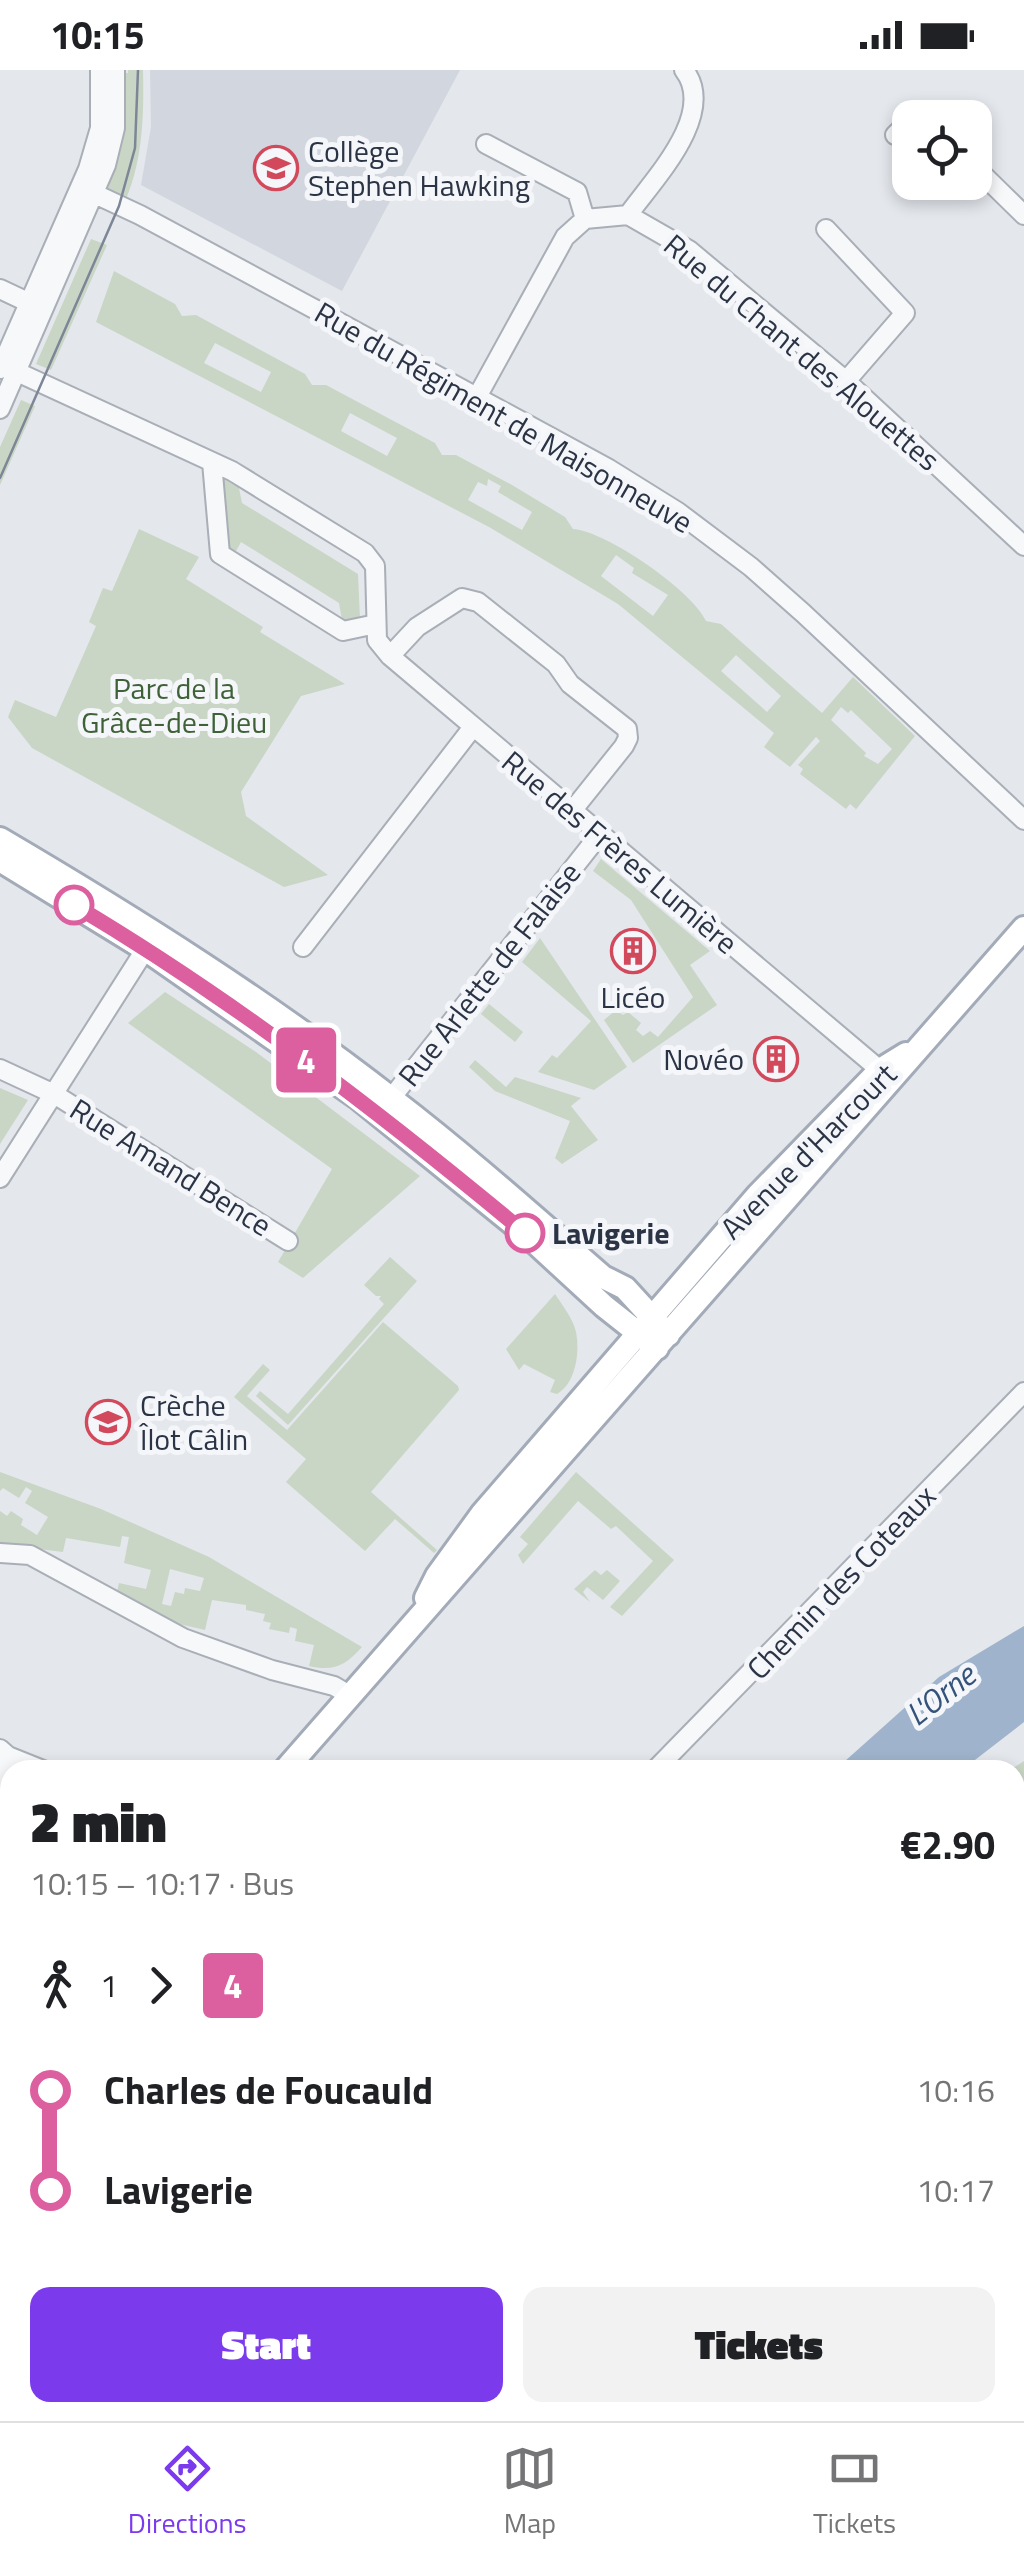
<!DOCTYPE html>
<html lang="en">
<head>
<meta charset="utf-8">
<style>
  body { margin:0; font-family:"Titillium Web",sans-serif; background:#f2f2f2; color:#202124; height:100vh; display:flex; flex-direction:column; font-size:38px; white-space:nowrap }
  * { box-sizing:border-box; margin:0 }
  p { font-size:32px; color:#757577 }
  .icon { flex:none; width:55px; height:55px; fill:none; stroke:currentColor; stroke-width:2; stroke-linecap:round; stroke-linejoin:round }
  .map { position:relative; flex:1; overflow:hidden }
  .panel { position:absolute; left:0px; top:1690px; width:1025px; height:662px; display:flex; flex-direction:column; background:#fff; border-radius:30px 30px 0 0; box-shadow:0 5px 15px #0003 }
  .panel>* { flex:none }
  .badge { padding:0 20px; border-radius:8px; font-size:35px; line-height:65px }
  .tools { position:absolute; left:892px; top:30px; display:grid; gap:20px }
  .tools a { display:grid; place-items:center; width:100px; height:100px; border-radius:20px; background:#fff; box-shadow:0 5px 15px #0003; font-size:50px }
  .map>.badge { position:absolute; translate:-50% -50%; box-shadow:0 0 0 5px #fff }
  .legs { display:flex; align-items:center; gap:15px; height:110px; padding:0 30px; font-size:32px }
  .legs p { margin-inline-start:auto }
  .headline { display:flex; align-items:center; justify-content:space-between; height:170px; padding:0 30px }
  h1 { font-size:55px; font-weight:800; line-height:75px }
  .cta { display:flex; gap:20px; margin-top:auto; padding:20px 30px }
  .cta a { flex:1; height:115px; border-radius:20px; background:#7c3aed; color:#fff; font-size:40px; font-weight:800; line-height:115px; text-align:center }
  .cta a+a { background:#f2f2f2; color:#202124 }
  ul { padding:0 30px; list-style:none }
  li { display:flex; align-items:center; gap:35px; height:100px; font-size:38px }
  li i { display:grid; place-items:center; width:15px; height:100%; margin:0 12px; background:currentColor }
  li i::after { content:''; width:25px; height:25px; margin:-12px; border:8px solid; border-radius:50%; background:#fff }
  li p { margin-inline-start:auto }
  li:first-child i { background:linear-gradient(#0000 50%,currentColor 0) }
  li:last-child i { background:linear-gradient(currentColor 50%,#0000 0) }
  .status { display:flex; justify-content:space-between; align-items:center; height:70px; padding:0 50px; background:#fff; direction:ltr }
  .status svg { height:28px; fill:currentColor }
  .tabs { display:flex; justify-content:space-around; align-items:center; height:140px; border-top:2px solid #e0e0e0; background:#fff; font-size:28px; color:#757577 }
  .tabs a { display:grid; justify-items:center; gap:5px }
  .tabs .active { color:#7c3aed }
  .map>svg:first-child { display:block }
</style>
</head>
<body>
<div class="status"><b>10:15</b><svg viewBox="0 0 49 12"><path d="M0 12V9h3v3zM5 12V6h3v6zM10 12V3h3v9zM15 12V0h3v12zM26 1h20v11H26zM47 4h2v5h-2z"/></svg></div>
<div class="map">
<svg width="1024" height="2351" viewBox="0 0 1024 2351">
  <rect width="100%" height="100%" fill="#e4e7ec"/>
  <!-- built -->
  <path fill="#d2d6de" d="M 150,0 L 460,0 L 342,221 L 141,115 L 151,57 Z"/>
  <!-- green -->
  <path fill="#c9d6c5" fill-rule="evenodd" d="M 128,0 L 143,0 C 144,44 143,91 125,131 L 102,119 L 120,3 L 128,3 Z
    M 91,169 L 107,175 L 51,300 L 36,294 Z
    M 114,201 L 175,234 L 182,246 L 196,245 L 305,304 L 312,315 L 326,315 L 435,373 L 442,385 L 456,385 L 512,415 L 565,447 L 573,459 C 606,461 693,521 706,551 L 721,554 L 822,643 L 853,607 L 915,666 L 853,743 L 856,739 L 850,734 L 846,739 L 800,704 L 803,699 L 798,695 L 820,671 L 816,667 L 790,697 L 764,677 L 774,663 L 618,534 L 489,457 L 96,252 ZM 215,273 L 271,302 L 261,322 L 204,293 ZM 350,343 L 397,368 L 387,386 L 341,361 ZM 488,409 L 501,416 L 498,422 L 532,442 L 522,460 L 468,430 L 478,412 L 487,416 ZM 616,485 L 634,498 L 632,503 L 668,525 L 653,546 L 601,506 ZM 736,585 L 781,626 L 767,642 L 721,601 ZM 841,637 L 848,643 L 851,640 L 892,679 L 878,694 L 864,686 L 866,683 L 831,650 Z
    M 21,330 L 35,336 L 0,415 L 0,377 Z
    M 222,408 L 239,418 L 242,433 L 358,504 L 360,549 L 342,550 L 339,533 L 241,472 L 235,483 L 227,477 Z
    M 139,459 L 199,487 L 186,509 L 263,557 L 260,562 L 345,614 L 301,626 L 241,722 L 246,746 L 328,805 L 284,817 L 32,678 L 8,647 L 15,630 L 56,647 L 96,556 L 89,552 L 103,518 L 112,521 Z
    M 601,789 L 710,881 L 690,895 L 717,935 L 633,993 L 604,950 L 616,940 L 623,945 L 628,942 L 641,953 L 636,960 L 643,966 L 650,961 L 658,967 L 693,927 L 631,830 L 593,801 Z
    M 540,868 L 627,997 L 594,1020 L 538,1002 L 552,985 L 557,988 L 591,951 L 522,892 Z
    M 165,922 L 256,982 L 420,1106 L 303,1208 L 278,1192 L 332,1099 L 128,953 Z
    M 489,934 L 523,962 L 515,972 L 481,944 Z
    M 475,990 L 506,1017 L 515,1007 L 581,1028 L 571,1036 L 598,1070 L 562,1094 L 555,1088 L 570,1051 L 495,1021 L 469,997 Z
    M 0,1018 L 28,1030 L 0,1074 Z
    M 390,1187 L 417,1211 L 288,1355 L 256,1326 L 260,1321 L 288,1344 L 384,1234 L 379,1229 L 381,1226 L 376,1226 L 364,1215 Z
    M 555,1224 C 562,1235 573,1248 576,1262 C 580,1282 576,1313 557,1324 L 550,1322 L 555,1310 L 524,1294 L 519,1300 L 506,1279 Z
    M 383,1252 L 458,1316 L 459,1320 L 371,1422 L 437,1480 L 434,1483 L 395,1449 L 365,1481 L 286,1412 L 306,1389 L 234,1327 L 263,1294 L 270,1300 L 247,1326 L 287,1360 Z
    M 0,1402 L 101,1439 L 209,1487 L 362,1577 C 346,1595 334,1602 309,1596 L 314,1575 L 295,1571 L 297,1559 L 290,1557 L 289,1563 L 269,1559 L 271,1553 L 263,1551 L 265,1544 L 246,1540 L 246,1535 L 212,1530 L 205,1560 L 175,1553 L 116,1526 L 119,1513 L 146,1519 L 151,1500 L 124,1493 L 129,1467 L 122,1466 L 120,1477 L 66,1468 L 63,1482 L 0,1474 L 0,1441 L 7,1446 L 11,1441 L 23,1449 L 21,1455 L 37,1465 L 48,1447 L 25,1433 L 32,1421 L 26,1417 L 19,1428 L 3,1418 L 0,1421 ZM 170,1499 L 204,1508 L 200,1521 L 185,1518 L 184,1524 L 175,1522 L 171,1536 L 162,1534 Z
    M 576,1402 L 674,1490 L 622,1546 L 610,1537 L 653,1491 L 616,1456 L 611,1459 L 578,1431 L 523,1494 L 518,1485 L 528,1474 L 520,1467 Z
    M 595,1500 L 601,1505 L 607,1500 L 620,1511 L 603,1530 L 587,1517 L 583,1522 L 590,1532 L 574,1519 Z
    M 1024,1691 L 1024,2351 L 453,2351 L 459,2342 L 1015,2342 L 1015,1700 L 1010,1700 Z
    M 45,2343 L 45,2342 L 321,2343 L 315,2351 L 36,2351 Z"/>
  <!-- water -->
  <path fill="#9fb4cc" d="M 1024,1556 L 1024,1652 L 962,1700 L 835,1700 L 939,1607 Z
    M 326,2343 L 326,2342 L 424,2343 L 419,2351 L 320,2351 Z"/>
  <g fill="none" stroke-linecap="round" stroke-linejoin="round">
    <defs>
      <path id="minor" d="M 895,65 L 910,50
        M 486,74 L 577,122 L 585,149
        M 975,97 L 1024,145
        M 80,117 L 140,145 L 344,255 L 609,399 L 678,442 L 751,497 L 803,543 L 1024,750
        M 628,145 C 653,110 718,44 684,0
        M 826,159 L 905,243 L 846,311
        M 0,219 L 36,236
        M 2,295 L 232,401 L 365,483 L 375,496 L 377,570 L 390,586 L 880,1000
        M 0,299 L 88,99 L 100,58 L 100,0
        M 477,327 L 565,167 L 585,149 L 628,145 L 689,180 L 846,311 L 1024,476
        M 0,339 L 106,95 L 115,58 L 115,0
        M 212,392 L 220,484 L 343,561 L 376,554
        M 390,586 L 417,557 L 462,528 L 478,532 L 556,594 L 570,614 L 627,659 L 628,668 L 624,676 L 572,741
        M 303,877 L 473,657
        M 0,999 L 54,1024 L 288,1171
        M 385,1036 L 600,764
        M 0,1108 L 150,872
        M 0,1483 L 30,1485 L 183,1568 L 272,1600 L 334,1616 L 351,1626
        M 0,1679 L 8,1686 L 0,1723
        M 8,1686 L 43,1700
        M 655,1700 L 1024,1322
        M 15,2351 L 24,2342"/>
      <path id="major" d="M 0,769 C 136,849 269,933 393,1030 C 466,1086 534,1147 603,1207 L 625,1218 L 668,1265
        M 0,790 L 145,879 L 357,1027 L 527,1165 L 604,1236 L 657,1278
        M 426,1528 L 437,1506 L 482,1444 L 758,1125 L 880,1000 L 906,984
        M 285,1700 L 1024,858
        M 0,2025 L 10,2014"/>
    </defs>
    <!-- minor casing -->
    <use href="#minor" stroke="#a9aeb7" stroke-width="22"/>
    <!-- major casing -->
    <use href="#major" stroke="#a3abb8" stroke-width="28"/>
    <!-- minor -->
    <use href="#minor" stroke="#f7f8fa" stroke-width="18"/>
    <!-- major -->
    <use href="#major" stroke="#fff" stroke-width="22"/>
    <!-- tram -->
    <path stroke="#7d8696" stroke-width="2.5" d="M 0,408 L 119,136 L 135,78 L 138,0"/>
  </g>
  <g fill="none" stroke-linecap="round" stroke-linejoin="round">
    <defs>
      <path id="line-1" d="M 74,835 C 234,930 382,1044 525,1163"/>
    </defs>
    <!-- line-1 casing -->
    <use href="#line-1" stroke="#fff" stroke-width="22"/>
    <!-- line-1 -->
    <use href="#line-1" stroke="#dc5f9f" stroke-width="15"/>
  </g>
  <!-- icons -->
  <defs>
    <symbol id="school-ring" viewBox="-11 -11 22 22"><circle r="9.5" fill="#f4f6f9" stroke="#d1495b" stroke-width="1.5"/><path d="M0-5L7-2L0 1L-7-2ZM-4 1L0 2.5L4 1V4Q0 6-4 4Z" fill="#d1495b"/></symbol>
    <symbol id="building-ring" viewBox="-11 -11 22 22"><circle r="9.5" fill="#f4f6f9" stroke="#d1495b" stroke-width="1.5"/><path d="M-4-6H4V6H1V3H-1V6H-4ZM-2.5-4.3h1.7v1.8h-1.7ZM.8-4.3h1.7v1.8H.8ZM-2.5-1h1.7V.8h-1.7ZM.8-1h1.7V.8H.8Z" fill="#d1495b"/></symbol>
  </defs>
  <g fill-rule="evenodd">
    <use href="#school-ring" x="251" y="73" width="50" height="50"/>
    <use href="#building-ring" x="608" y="856" width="50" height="50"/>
    <use href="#building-ring" x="751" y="964" width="50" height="50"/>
    <use href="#school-ring" x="83" y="1327" width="50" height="50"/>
  </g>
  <!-- markers -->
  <g fill="#fff" stroke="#dc5f9f" stroke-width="5">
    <circle cx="74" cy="835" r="18"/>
    <circle cx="525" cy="1163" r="18"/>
  </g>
  <g text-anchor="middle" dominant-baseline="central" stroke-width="10" stroke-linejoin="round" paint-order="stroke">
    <!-- poi labels -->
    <g font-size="30" fill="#2b3445" stroke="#f4f6f9" text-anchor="start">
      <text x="308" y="81">Collège<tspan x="308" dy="34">Stephen Hawking</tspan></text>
      <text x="633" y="927" text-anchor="middle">Licéo</text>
      <text x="744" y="989" text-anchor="end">Novéo</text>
      <text x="140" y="1335">Crèche<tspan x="140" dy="34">Îlot Câlin</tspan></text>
    </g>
    <!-- street labels -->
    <g font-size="30" fill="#2b3445" stroke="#f4f6f9">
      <text transform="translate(802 282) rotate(40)">Rue du Chant des Alouettes</text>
      <text transform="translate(504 347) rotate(30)">Rue du Régiment de Maisonneuve</text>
      <text transform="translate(620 782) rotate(40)">Rue des Frères Lumière</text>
      <text transform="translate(489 904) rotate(-52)">Rue Arlette de Falaise</text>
      <text transform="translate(808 1081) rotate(-45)">Avenue d'Harcourt</text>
      <text transform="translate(171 1097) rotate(32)">Rue Amand Bence</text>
      <text transform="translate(841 1512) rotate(-46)">Chemin des Coteaux</text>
    </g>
    <!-- park labels -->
    <g font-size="30" fill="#3f6138" stroke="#f4f6f9">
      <text x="174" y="618">Parc de la<tspan x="174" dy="34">Grâce-de-Dieu</tspan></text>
    </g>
    <!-- stop labels -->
    <g font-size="30" font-weight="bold" fill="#2b3445" stroke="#f4f6f9" text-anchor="start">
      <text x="552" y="1163">Lavigerie</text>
    </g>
    <!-- water labels -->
    <g font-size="32" font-style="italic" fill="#34527a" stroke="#f4f6f9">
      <text transform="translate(940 1624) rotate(-38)">L'Orne</text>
    </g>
  </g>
</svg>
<div class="tools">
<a><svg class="icon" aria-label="locate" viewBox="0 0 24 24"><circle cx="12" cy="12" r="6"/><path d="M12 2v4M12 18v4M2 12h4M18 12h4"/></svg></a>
</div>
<b class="badge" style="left:306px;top:990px;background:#dc5f9f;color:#fff">4</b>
<section class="panel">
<div class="headline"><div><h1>2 min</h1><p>10:15 – 10:17 · Bus</p></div><b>€2.90</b></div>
<div class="legs"><svg class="icon" aria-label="walk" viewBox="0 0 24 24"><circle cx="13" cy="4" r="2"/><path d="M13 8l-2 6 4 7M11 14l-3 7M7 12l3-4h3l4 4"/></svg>1<svg class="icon" aria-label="forward" viewBox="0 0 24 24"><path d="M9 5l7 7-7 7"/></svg><b class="badge" style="background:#dc5f9f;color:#fff">4</b></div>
<ul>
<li><i style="color:#dc5f9f"></i><b>Charles de Foucauld</b><p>10:16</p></li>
<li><i style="color:#dc5f9f"></i><b>Lavigerie</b><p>10:17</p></li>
</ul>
<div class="cta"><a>Start</a><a>Tickets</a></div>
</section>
</div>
<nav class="tabs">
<a class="active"><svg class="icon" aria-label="directions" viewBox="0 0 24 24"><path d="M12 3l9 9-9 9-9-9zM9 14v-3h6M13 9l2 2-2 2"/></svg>Directions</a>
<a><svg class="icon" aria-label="map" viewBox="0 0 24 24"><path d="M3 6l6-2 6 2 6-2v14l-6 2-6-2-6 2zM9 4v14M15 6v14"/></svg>Map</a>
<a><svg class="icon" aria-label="tickets" viewBox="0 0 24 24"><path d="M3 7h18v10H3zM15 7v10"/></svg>Tickets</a>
</nav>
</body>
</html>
